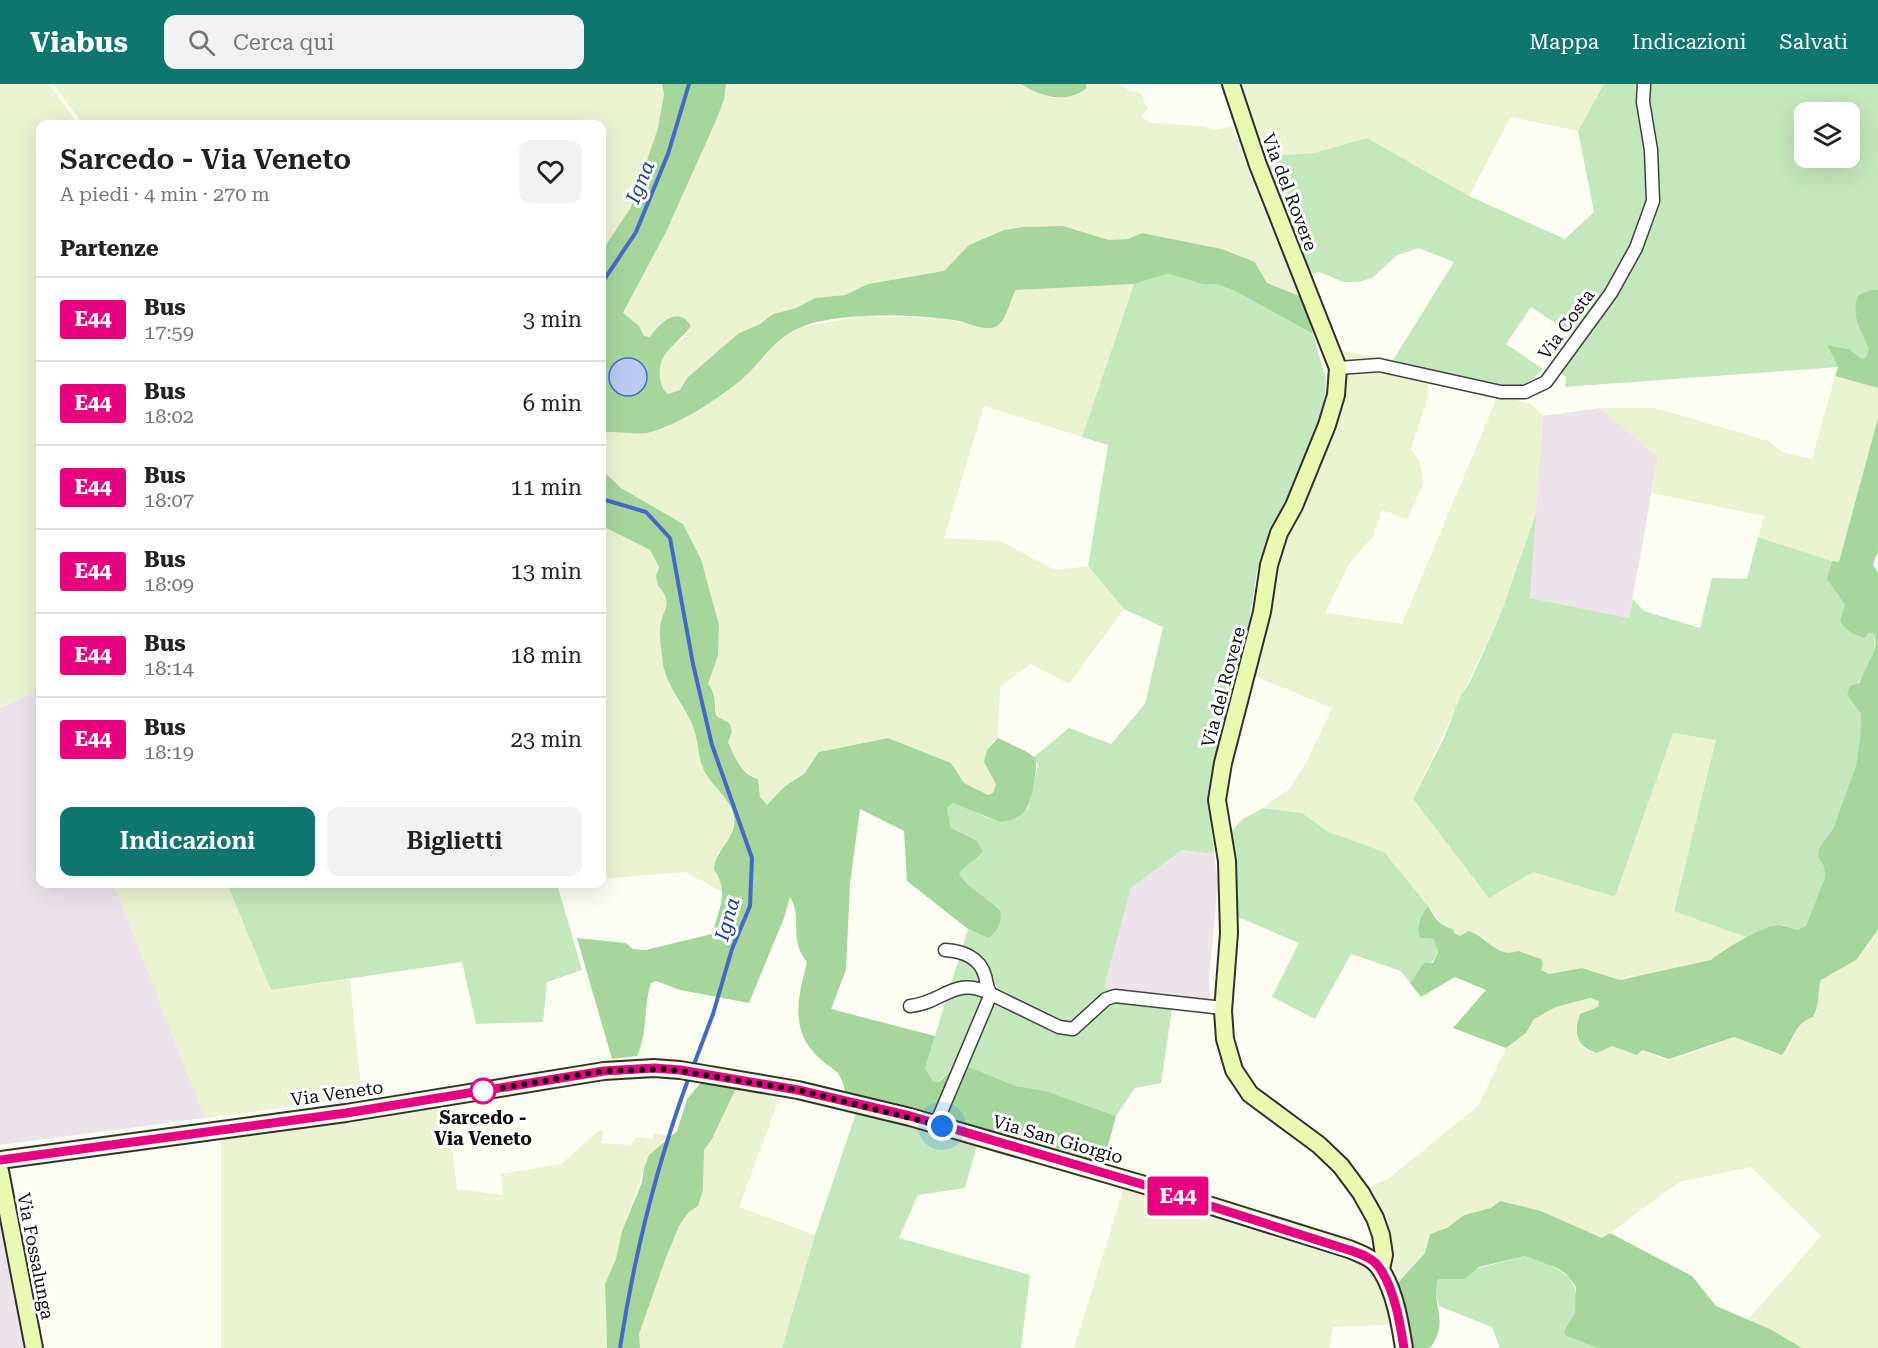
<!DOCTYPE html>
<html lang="it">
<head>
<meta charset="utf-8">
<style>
  body { margin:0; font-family:"Roboto Serif",serif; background:#f2f2f2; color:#222; height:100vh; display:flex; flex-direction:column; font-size:22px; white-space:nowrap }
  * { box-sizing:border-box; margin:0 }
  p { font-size:20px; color:#767676 }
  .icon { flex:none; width:33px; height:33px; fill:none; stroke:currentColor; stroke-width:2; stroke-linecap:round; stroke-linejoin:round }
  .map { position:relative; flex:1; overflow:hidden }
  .panel { position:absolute; left:36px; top:36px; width:570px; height:768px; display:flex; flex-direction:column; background:#fff; border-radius:12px; box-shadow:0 6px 24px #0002 }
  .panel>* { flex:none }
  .badge { padding:0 12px; border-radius:4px; font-size:21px; line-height:39px }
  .tools { position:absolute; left:1794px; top:18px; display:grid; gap:12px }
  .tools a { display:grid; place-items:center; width:66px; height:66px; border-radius:12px; background:#fff; box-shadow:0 6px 24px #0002; font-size:30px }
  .you { position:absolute; width:30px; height:30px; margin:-15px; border:4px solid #fff; border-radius:50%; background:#1a73e8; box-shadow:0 0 0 9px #1a73e833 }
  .map>.badge { position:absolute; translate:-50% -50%; box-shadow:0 0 0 3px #fff }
  h2 { padding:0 24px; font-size:22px; line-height:54px }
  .round { display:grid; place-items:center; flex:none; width:63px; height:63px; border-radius:12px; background:#f2f2f2 }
  .summary { display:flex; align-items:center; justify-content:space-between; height:102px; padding:0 24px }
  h1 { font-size:28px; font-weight:600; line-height:45px }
  .button { display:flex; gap:12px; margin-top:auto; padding:12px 24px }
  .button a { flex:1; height:69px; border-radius:12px; background:#0f766e; color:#fff; font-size:24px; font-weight:600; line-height:69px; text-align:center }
  .button a+a { background:#f2f2f2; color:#222 }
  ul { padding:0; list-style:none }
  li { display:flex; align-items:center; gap:18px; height:84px; padding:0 24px; border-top:2px solid #e0e0e0 }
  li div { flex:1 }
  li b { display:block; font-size:22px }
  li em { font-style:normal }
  li .badge { min-width:66px; font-weight:700; text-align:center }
  header { display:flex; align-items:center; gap:36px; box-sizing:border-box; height:84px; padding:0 30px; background:#0f766e; color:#fff }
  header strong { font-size:28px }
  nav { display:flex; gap:33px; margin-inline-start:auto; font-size:21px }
  .search { width:420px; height:54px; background:#f2f2f2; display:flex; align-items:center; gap:15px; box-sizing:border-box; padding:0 21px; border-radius:12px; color:#767676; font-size:22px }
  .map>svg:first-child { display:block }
</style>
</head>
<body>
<header>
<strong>Viabus</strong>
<div class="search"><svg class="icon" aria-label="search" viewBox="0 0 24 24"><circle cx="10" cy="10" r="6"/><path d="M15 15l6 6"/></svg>Cerca qui</div>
<nav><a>Mappa</a><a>Indicazioni</a><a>Salvati</a></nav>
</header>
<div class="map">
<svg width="1878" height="1264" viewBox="0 0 1878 1264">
  <rect width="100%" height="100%" fill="#fdfef2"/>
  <!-- industrial -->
  <path fill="#ede4eb" d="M 1600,324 L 1658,373 L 1629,534 L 1529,514 L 1543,332 Z
    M 40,605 L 40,800 L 114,800 L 205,1034 L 0,1061 L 0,624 Z
    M 1182,766 L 1214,770 L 1218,799 L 1209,895 L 1211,918 L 1104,904 L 1131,804 Z
    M 0,1124 L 30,1264 L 0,1264 Z"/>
  <!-- farmland -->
  <path fill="#ecf3d3" d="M 0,0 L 49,0 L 78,40 L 40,40 L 40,605 L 0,624 Z
    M 53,0 L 662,0 L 664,10 L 658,44 L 631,123 L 602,167 L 602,40 L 83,40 Z
    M 726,0 L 1021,0 L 1051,14 L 1061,14 L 1079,10 L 1086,5 L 1086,0 L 1119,0 L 1130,7 L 1140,9 L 1148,24 L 1141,32 L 1152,39 L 1201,42 L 1216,46 L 1232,42 L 1262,121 L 1302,213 L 1267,199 L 1255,178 L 1222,165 L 1142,149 L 1128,155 L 1109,156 L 1063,142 L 1023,143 L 1004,146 L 969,161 L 944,187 L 868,200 L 845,211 L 815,214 L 796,224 L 773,230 L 760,240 L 739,249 L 687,294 L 680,306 L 668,310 L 662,305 L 659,283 L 668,264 L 682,255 L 691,241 L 687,236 L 651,253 L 644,252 L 639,243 L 623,230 L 666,148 L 715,39 L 724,16 Z
    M 1230,0 L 1604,0 L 1578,47 L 1511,33 L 1469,112 L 1367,54 L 1314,69 L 1256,73 Z
    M 1125,199 L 1134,200 L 1082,353 L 984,322 L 944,454 L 1000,457 L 1055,486 L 1088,482 L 1124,525 L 1069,600 L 1030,580 L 1000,603 L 998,654 L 991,659 L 992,690 L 996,700 L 993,709 L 988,711 L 964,699 L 951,679 L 888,654 L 819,668 L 804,690 L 784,703 L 767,721 L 760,713 L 758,695 L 742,685 L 735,675 L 728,658 L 732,648 L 716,629 L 713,606 L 708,600 L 718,572 L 719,541 L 701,475 L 683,440 L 621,404 L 602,386 L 602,349 L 615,347 L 644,349 L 665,344 L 741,296 L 780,255 L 800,243 L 863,232 L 941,234 L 982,243 L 1001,238 L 1016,206 Z
    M 1328,264 L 1393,276 L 1428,290 L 1428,314 L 1411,365 L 1419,376 L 1424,398 L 1407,436 L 1382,426 L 1373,452 L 1349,480 L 1325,529 L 1402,540 L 1498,311 L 1531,320 L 1543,332 L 1536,429 L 1501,529 L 1413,715 L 1489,814 L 1533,788 L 1615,813 L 1673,649 L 1717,656 L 1674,826 L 1749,854 L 1722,867 L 1711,876 L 1642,893 L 1631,891 L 1620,896 L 1582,884 L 1549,890 L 1540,886 L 1540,875 L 1518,867 L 1510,870 L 1503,868 L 1490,862 L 1485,853 L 1460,852 L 1444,843 L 1384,768 L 1327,747 L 1302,729 L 1263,724 L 1289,705 L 1304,683 L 1332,624 L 1252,591 L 1267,490 L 1335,329 Z
    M 1835,292 L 1878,304 L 1878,334 L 1839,479 L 1758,453 L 1764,432 L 1652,409 L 1658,373 L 1600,324 L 1655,324 L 1769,357 L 1782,368 L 1812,375 Z
    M 602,442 L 650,466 L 657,475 L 658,502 L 665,509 L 668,522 L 663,532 L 661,562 L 665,591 L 678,618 L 690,636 L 700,659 L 702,683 L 727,715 L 734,734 L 731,752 L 725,764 L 718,768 L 714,786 L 720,793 L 724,809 L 685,788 L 602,795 Z
    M 114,800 L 227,800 L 271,906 L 350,895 L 362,1013 L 205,1034 Z
    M 1878,846 L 1878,1264 L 1802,1264 L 1770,1245 L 1747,1237 L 1821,1152 L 1751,1083 L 1679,1098 L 1603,1154 L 1541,1127 L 1500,1117 L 1491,1124 L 1464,1131 L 1447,1144 L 1430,1150 L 1425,1169 L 1395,1202 L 1385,1144 L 1364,1105 L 1388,1095 L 1478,1022 L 1506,964 L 1526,949 L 1534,935 L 1556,923 L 1590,914 L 1599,917 L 1598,924 L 1580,931 L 1576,941 L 1577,954 L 1586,966 L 1597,969 L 1612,962 L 1637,971 L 1642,966 L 1661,974 L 1681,973 L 1734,953 L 1782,971 L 1791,960 L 1796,944 L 1804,936 L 1813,933 L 1817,927 L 1817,907 L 1821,896 L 1869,862 Z
    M 739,998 L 782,1007 L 739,1123 L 815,1151 L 782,1264 L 640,1264 L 638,1250 L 665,1176 L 678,1144 L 689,1128 L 698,1122 L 703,1105 L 704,1066 L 712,1055 Z
    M 446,1012 L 457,1105 L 503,1111 L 501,1090 L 561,1080 L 597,1048 L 603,1046 L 602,1059 L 631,1061 L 634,1055 L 639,1053 L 653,1055 L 654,1049 L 669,1052 L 649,1072 L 622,1147 L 616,1175 L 605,1200 L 607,1264 L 221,1264 L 221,1043 Z
    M 1124,1103 L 1381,1184 L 1393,1241 L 1333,1243 L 1330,1264 L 1074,1264 Z"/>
  <!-- green -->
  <path fill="#c5e7bd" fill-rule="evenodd" d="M 1604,0 L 1878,0 L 1878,206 L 1858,211 C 1850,232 1861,247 1869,265 L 1866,273 L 1862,275 L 1849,265 L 1827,261 L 1838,283 L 1565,303 L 1566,293 L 1557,288 L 1579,255 L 1531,223 L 1506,260 L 1543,285 C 1532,297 1517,308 1500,310 C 1489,312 1409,282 1393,276 L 1454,178 L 1419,164 L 1397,171 L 1372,194 L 1358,198 L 1344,198 L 1319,188 L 1305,191 L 1256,73 L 1314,69 L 1367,54 L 1469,112 L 1565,155 L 1594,128 L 1578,47 ZM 1804,28 L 1850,28 L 1850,74 L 1804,74 Z
    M 1168,190 L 1202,200 L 1216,200 L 1235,207 L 1313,250 L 1326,296 L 1323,330 L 1257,487 L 1240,595 L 1216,669 L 1208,707 L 1214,770 L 1182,766 L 1131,804 L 1104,904 L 1174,913 L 1161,999 L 1135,1004 L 1116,1032 L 1046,1007 L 1016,1002 L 959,979 L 938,998 L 933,997 L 925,984 L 968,845 L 988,854 L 1000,825 C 987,813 969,805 959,790 L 964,782 L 979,773 L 976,756 L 951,744 L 947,724 L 952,719 C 984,727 996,750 1028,725 L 1038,681 L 1034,673 L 1069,644 L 1111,660 L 1145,620 L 1163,543 L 1124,525 L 1088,482 L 1108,361 L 1082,353 L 1134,200 Z
    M 1536,429 L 1530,514 L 1629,534 L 1633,515 L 1644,527 L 1700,544 L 1712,494 L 1747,495 L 1758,453 L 1832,477 C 1825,495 1834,507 1846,521 L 1840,536 L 1860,553 L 1868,549 L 1874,550 C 1878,573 1862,596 1847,611 L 1861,630 L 1860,654 L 1856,681 L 1833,745 L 1819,764 L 1818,772 L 1824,783 L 1825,793 L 1806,842 L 1797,846 L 1783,841 L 1749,854 L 1674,827 L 1716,656 L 1673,649 L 1615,813 L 1533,788 L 1489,814 L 1413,715 L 1444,654 L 1460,613 L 1470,598 L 1501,529 Z
    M 1263,724 L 1302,729 L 1327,747 L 1384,768 L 1428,822 L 1418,839 L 1420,854 L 1434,855 C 1447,877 1420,883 1410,899 L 1401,887 L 1351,870 L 1315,935 L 1272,913 L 1299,859 L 1226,828 L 1226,752 L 1243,735 Z
    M 227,800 L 557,800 L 582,886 L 547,898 L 543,938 L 476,940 L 462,878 L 271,906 Z
    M 858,1023 L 978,1058 L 965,1104 L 918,1111 L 899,1154 L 1030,1191 L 1021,1264 L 782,1264 L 815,1151 Z
    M 1525,1172 C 1557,1184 1583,1189 1575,1231 C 1573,1238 1568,1243 1566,1252 L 1598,1264 L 1500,1264 L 1492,1243 L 1439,1222 L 1435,1206 L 1438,1195 Z"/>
  <!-- forest -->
  <path fill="#a5d79d" d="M 662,0 L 726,0 L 724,16 L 715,39 L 666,148 L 623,229 L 639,242 L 644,252 L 650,253 C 659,240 678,220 691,242 C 678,260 657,268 660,293 C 661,301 662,305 668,310 L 680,306 L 687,294 L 739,249 L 760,240 L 773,230 L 796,224 L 815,214 L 845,211 L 868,200 L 944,187 L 969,161 L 1004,146 L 1023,143 L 1063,142 L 1109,156 L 1128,155 L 1142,149 L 1222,165 L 1255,178 L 1267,199 L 1302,213 L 1313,250 L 1235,207 L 1216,200 L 1202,200 L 1168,190 L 1134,200 L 1016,206 C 1010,215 1007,236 997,242 C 985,249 966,237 953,236 C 914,230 835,228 799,244 C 775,254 761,278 742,295 C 720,314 675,343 647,349 C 632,351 617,346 602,349 L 602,167 L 631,123 L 658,44 L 664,10 Z
    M 1021,0 L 1086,0 L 1086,5 C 1065,20 1042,13 1021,0 Z
    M 1872,206 L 1878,206 L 1878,304 L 1835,292 L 1838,283 L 1827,261 L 1849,265 L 1862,275 L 1866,273 L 1869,265 C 1861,247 1850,232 1858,211 Z
    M 1878,334 L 1878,467 L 1873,481 L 1878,489 L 1878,846 L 1856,876 L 1821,896 C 1817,908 1820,922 1813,933 C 1794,939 1794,956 1782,971 L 1734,953 L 1669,975 L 1642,966 L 1637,971 L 1612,962 L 1597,969 C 1577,963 1573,950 1580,930 L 1598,923 L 1599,917 L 1590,914 L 1556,923 L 1534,935 L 1526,949 L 1506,964 L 1453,944 L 1486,906 L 1455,893 L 1421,913 L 1410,899 L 1424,879 L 1433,879 L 1438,868 L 1434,855 L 1420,854 C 1415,841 1421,833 1428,822 C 1435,834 1439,842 1453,845 L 1454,849 L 1460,852 L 1468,847 C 1487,852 1497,875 1518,867 L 1541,875 L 1543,881 L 1541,886 L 1549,890 L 1582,884 L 1620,896 L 1711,876 C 1721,867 1760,844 1773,842 C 1782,840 1788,843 1797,846 L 1806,842 L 1825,793 L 1824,783 L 1818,772 L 1819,764 L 1833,745 L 1856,681 L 1860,654 L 1861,630 L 1847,611 L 1850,602 L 1859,599 L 1873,570 L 1876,559 L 1874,550 L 1868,549 L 1865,554 C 1855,552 1844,545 1840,536 L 1845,521 L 1827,495 L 1832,477 L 1839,478 Z
    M 602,386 L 621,404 L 683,440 L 701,475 L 719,541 L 718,572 L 708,600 C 718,611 713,627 717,632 C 720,635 727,637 730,640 L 732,648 L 728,658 C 735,673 740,690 758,695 L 760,713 L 767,721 L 784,703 L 804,690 L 819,668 L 888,654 L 951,679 L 964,699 L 988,711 L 993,709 L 996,700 L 984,678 L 987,666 L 998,654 C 1009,660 1027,666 1035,674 C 1039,680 1031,722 1025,727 C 1019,734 1009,737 1000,738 L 953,719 L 947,724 L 951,744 L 976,756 L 983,767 C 976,778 965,779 959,790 C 969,805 987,813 1000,826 C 1002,838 999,846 988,854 L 968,845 L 907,797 L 904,747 L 860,725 L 850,800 L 846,886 L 831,925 L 935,952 L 925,984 L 933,997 L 939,998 L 959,979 L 1016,1002 L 1046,1007 L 1116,1032 L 1102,1085 L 891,1019 L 846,1010 C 839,983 837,990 819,974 C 789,946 798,914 807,878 C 788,855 803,834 790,813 L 784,834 L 749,919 L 680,906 L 656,897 L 651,899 C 643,924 648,949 637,972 L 612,975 L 577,854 L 626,859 L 633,865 L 645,866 L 712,850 C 718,829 730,806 714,786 C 714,766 737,756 734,733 C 730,712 709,701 702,682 C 697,667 699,655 691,638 C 682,618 667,603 663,580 C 662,569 659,556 660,544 C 662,525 675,520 658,502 L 656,492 L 659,483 L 650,466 L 602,442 Z
    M 708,990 L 739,998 L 712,1055 L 704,1066 L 703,1106 L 698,1122 L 689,1128 L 679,1142 L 665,1176 L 639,1250 L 640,1264 L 607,1264 L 605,1200 L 616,1175 L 622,1147 L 642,1098 L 644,1084 L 649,1071 L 677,1047 L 687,1015 Z
    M 1500,1117 L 1541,1127 L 1602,1154 L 1610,1149 L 1692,1192 L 1716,1222 L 1770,1245 L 1802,1264 L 1598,1264 L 1566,1252 L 1564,1247 L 1575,1229 L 1576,1203 L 1566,1190 L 1557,1184 L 1525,1172 L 1479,1183 L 1464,1195 L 1438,1195 C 1430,1221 1451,1236 1430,1264 L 1409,1264 L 1395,1202 L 1425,1169 L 1430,1150 L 1447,1144 L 1464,1131 L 1491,1124 Z"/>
  <!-- water -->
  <path fill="#b9cbf3" stroke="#4569c6" stroke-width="1.5" d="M609 293a19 19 0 1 1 38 0a19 19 0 1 1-38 0Z"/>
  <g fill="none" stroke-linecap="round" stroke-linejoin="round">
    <!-- stream -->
    <path stroke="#4569c6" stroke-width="4" d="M 602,199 L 636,148 L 668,70 L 689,0
      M 602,415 L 646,428 L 670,454 L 693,580 L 712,661 L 752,774 L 750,822 L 732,865 L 713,930 L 693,983
      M 620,1264 C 634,1172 657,1080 689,993"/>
    <defs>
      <path id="street" d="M 1338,284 L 1379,281 L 1501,308 L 1525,308 L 1546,298 L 1611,209 L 1636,164 L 1653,117 L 1651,66 L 1643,18 L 1644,0
        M 945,866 C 962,867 980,873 985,892 C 987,899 986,903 991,910
        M 910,922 C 943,919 955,891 991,910
        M 936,1040 L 991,910 L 1059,943 L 1073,945 L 1106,915 L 1115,912 L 1223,924"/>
      <path id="secondary" d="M 1231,0 L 1258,81 L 1338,284 L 1336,311 L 1327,341 L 1294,422 L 1279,449 L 1269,481 L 1262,528 L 1223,679 L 1217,716 L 1227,777 L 1229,849 L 1223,927 L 1225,955 L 1234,986 L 1250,1010 L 1319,1061 L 1341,1082 L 1361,1109 L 1375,1134 L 1381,1151 L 1384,1171 L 1381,1185
        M 0,1076 L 346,1029 L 604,987 L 654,984 L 680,986 L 798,1006 L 910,1033 L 1138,1099 L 1349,1165 C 1361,1170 1374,1174 1381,1186 C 1395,1208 1400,1239 1404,1264
        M 0,1087 L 34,1264"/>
    </defs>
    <!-- street casing -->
    <use href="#street" stroke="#424242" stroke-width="15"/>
    <!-- secondary casing -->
    <use href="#secondary" stroke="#313131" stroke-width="20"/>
    <!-- street -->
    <use href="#street" stroke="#fff" stroke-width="12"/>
    <!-- secondary -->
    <use href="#secondary" stroke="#ebfab1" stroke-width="16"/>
  </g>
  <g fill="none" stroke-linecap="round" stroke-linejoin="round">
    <defs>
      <path id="line" d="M 0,1076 L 346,1029 L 604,987 L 654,984 L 680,986 L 798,1006 L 910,1032 L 1138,1099 L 1349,1166 C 1361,1170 1374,1174 1381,1186 C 1395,1208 1400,1239 1404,1264"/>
    </defs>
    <!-- line casing -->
    <use href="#line" stroke="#fff" stroke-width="14"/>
    <!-- line -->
    <use href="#line" stroke="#e6007e" stroke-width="9"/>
    <!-- walk -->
    <path stroke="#0f0f0f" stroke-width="6" stroke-dasharray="0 10.8" d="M 483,1007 L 477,1008 L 604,987 L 667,985 L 798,1006 L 942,1042"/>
  </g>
  <!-- markers -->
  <circle fill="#fff" stroke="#e6007e" stroke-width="3" cx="483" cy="1007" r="12"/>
  <g text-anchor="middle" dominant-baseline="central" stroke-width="6" stroke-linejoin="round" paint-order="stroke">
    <!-- street labels -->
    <g font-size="18" fill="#0f0f0f" stroke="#fff">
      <text transform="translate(1290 108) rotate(69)">Via del Rovere</text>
      <text transform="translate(1566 240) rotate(-54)">Via Costa</text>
      <text transform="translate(1223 603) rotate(-75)">Via del Rovere</text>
      <text transform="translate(337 1009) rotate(-8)">Via Veneto</text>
      <text transform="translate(1058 1055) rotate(16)">Via San Giorgio</text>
      <text transform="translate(36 1172) rotate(79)">Via Fossalunga</text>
    </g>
    <!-- stop labels -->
    <g font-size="18" font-weight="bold" fill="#0f0f0f" stroke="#fff">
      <text x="483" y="1033">Sarcedo -<tspan x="483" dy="21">Via Veneto</tspan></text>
    </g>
    <!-- water labels -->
    <g font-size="20" font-style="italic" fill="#1f3d9a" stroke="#fff">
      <text transform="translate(640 98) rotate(-68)">Igna</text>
      <text transform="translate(727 835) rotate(-74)">Igna</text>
    </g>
  </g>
</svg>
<div class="tools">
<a><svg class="icon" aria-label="layers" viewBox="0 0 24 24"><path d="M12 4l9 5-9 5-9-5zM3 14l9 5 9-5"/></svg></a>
</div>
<div class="you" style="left:942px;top:1042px"></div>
<b class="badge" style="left:1178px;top:1112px;background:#e6007e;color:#fff">E44</b>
<section class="panel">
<div class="summary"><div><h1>Sarcedo - Via Veneto</h1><p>A piedi · 4 min · 270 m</p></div><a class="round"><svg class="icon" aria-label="heart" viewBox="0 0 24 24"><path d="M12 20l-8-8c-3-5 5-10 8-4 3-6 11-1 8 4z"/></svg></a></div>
<h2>Partenze</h2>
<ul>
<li><span class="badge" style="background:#e6007e;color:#fff">E44</span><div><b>Bus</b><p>17:59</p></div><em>3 min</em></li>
<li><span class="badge" style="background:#e6007e;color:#fff">E44</span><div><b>Bus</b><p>18:02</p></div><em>6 min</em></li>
<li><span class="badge" style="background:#e6007e;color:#fff">E44</span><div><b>Bus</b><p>18:07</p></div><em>11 min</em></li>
<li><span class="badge" style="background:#e6007e;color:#fff">E44</span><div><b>Bus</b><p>18:09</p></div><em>13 min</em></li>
<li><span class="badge" style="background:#e6007e;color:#fff">E44</span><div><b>Bus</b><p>18:14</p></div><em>18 min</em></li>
<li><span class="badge" style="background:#e6007e;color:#fff">E44</span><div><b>Bus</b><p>18:19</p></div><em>23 min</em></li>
</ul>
<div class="button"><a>Indicazioni</a><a>Biglietti</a></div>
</section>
</div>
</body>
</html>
